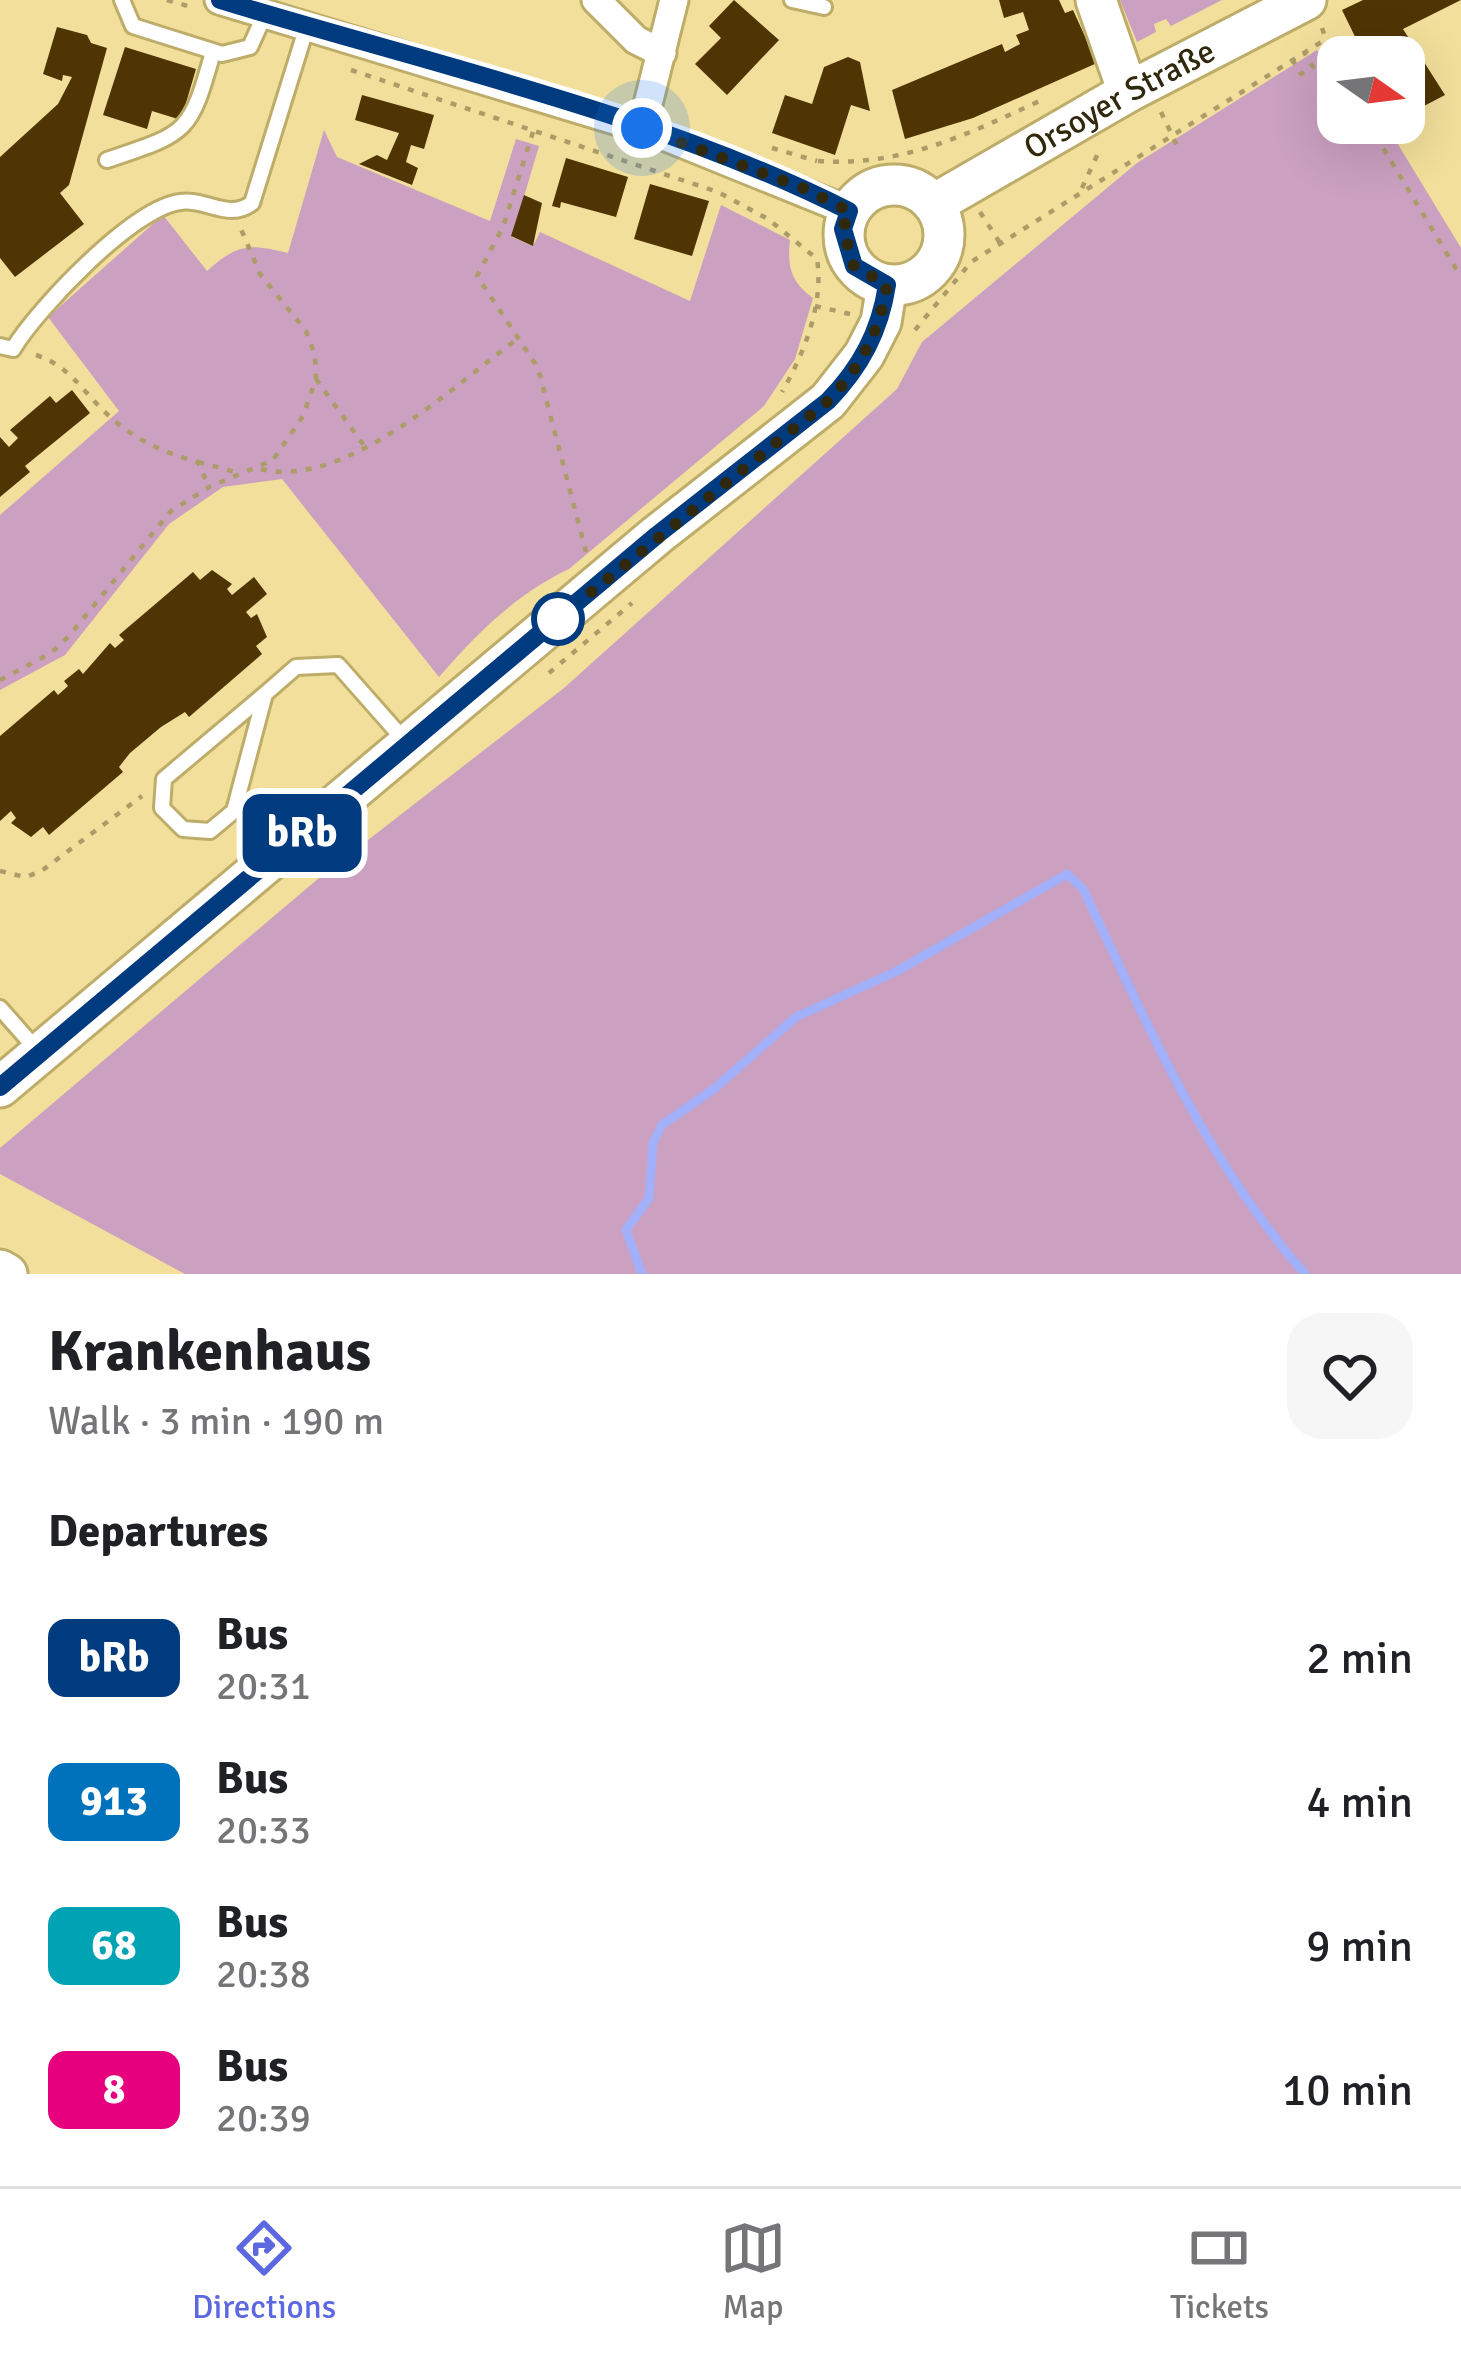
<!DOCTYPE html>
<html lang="en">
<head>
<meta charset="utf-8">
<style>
  body { margin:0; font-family:Signika,sans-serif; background:#f6f6f6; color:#202124; height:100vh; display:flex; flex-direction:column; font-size:45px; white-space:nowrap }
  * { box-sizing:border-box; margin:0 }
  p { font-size:39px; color:#757577 }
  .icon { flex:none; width:66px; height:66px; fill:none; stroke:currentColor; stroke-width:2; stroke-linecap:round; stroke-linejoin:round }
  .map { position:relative; height:1274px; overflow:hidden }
  .panel { display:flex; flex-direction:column; background:#fff; flex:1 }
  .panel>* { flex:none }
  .badge { padding:0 24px; border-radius:18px; font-size:42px; line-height:78px }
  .needle { width:78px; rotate:104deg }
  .controls { position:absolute; left:1317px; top:36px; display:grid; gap:24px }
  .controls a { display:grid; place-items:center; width:108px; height:108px; border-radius:24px; background:#fff; box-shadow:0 12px 48px #0002; font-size:60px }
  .you { position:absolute; width:60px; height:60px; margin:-30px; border:9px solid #fff; border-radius:50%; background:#1a73e8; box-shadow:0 0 0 18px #1a73e833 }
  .map>.badge { position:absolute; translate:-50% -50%; box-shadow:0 0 0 6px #fff }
  h2 { padding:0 48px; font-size:45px; line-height:108px }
  .round { display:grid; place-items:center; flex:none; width:126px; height:126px; border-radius:36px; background:#f6f6f6 }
  .overview { display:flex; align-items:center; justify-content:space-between; height:204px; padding:0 48px }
  h1 { font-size:57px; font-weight:700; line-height:90px }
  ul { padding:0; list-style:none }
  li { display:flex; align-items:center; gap:36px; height:144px; padding:0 48px }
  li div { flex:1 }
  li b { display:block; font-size:45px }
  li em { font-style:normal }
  li .badge { min-width:132px; font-weight:700; text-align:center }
  .menu { display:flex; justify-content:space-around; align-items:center; height:168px; border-top:3px solid #e0e0e0; background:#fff; font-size:33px; color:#757577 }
  .menu a { display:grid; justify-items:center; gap:6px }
  .menu .on { color:#5b68e0 }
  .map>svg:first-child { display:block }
</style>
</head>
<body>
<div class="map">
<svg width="1461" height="1274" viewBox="0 0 1461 1274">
  <rect width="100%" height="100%" fill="#f2df9b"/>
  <!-- green -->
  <path fill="#cba0c1" d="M 1120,0 L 1222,0 L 1171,26 L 1166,19 L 1154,24 L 1156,32 L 1137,42 Z
    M 1317,50 L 1329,71 L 1338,67 L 1338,123 L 1385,123 L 1461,248 L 1461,1274 L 185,1274 L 0,1174 L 0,1148 L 319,878 L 564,688 L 897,389 L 922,342 L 1137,163 Z
    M 324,130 L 337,157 L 490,221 L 516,139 L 539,146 L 512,237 L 533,246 L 540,232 L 690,301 L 721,205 L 790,240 C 787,267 791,282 813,298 L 795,359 L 764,406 L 569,569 C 516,594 477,633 439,677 L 282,479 L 223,487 L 169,524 L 65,655 L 0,690 L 0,515 L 119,411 L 48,317 L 163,215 L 207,271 C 237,244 249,243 288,253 Z"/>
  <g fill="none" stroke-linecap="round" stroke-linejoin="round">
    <!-- stream -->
    <path stroke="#a1b0f8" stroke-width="9" d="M 642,1274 L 626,1230 L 649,1198 L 653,1143 L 662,1125 L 715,1088 L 796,1017 L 897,971 L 1067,874 L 1083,889 C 1148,1025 1205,1160 1305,1274"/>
  </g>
  <!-- building -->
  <path fill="#503504" d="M 734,0 L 779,40 L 727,95 L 695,64 L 721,38 L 709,26 Z
    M 999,0 L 1059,0 L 1065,13 L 1073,10 L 1097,63 L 973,118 L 905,139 L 892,90 L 1002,44 L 1005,52 L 1020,44 L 1016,35 L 1029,30 L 1023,12 L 1004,18 Z
    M 1363,0 L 1461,0 L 1403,29 L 1445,95 L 1424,106 L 1393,39 L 1376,47 L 1381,57 L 1365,57 L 1342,10 Z
    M 57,27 L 87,35 L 91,43 L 107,48 L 69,185 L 60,193 L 84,224 L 15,277 L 0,258 L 0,157 L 58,104 L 72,77 L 63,75 L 62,81 L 43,74 Z
    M 125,47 L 196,69 L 181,120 L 152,111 L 147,129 L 103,115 Z
    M 848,57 L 860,62 L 870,111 L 851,105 L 835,155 L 772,133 L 785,95 L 812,104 L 824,67 Z
    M 362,95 L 434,115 L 424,149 L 411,145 L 406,162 L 418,168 L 412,185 L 359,164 L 377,155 L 387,160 L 399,133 L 355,120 Z
    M 566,158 L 628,177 L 616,217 L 561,202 L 560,208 L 552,206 Z
    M 650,184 L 709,201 L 692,256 L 634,239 Z
    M 524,195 L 542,203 L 533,246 L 511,236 Z
    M 72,390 L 90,413 L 25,466 L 30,472 L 0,497 L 0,437 L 9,447 L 18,438 L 10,430 L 50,396 L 56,403 Z
    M 212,570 L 232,584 L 227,589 L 232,595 L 254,577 L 267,594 L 246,612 L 251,618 L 257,614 L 267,637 L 256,646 L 262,654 L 189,717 L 185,712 L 161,727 L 130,753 L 119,767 L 123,772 L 49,835 L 43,827 L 31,837 L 11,823 L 16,818 L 11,811 L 0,821 L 0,736 L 54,690 L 58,695 L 68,686 L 64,681 L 79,669 L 83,674 L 110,643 L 115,648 L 124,640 L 119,635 L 193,572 L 200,580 Z"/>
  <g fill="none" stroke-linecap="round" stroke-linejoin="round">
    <defs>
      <path id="lane" d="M 122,0 L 133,26 L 222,54 L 250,47 L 265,14
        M 792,0 L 824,7
        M 107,160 C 188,133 190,134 213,52
        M 0,346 L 13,349 C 38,308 133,208 180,202 C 206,198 229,221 252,203 L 307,26
        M 265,694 L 234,811 L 210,831 L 183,829 L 162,808 L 164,779 Z
        M 265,694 L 296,667 L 338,665 L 405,741
        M 0,1008 L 36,1049"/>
      <path id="street" d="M 219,0 L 654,132 L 849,211
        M 596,0 L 636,40 L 662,53
        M 642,128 L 674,0"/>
      <g id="secondary">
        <path d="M 1096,0 L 1128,92"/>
        <circle cx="894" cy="235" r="50"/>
        <path id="s1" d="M 934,204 L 1128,92 L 1306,0"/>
        <path d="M 0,1087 L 657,535 L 828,401 L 864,355 L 881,322 L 887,285"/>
        <path d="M 0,1270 L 7,1274"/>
      </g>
    </defs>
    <!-- lane casing -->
    <use href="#lane" stroke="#beac69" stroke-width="20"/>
    <!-- street casing -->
    <use href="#street" stroke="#beac69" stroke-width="33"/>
    <!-- secondary casing -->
    <use href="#secondary" stroke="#beac69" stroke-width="45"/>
    <!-- path -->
    <path stroke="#ac9d68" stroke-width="4.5" stroke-dasharray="6 9" stroke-linecap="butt" d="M 167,0 L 191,7
      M 1322,28 L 1338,73
      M 1292,59 L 1301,74 L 1313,67 L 1304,52
      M 351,70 L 718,192 L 768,219 L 817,259 C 824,305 804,353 782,392
      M 1161,112 L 1179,150
      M 1368,123 L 1461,277
      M 533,132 L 503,227 L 477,276 L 538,368 L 586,552
      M 772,148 L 817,161
      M 818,161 C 904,167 970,133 1046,98
      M 1082,188 L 1100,149
      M 980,212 L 1000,243
      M 815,306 L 850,314
      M 915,330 L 971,262 L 1323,41
      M 36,355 C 70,366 82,391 107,414 C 135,440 162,452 198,462 L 209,487
      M 316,379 L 365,447
      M 198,462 L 239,473
      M 261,469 C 346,490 454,385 520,337
      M 549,673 L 632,603
      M 0,680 L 51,653 L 69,636 L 170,512 L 209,487 L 273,460 L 303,416 L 316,379 L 315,355 L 306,331 L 260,274 L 241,229
      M 0,871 L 25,877 L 40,872 L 142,796"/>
    <!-- lane -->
    <use href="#lane" stroke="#fff" stroke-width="14"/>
    <!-- street -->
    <use href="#street" stroke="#fff" stroke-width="27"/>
    <!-- secondary -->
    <use href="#secondary" stroke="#fff" stroke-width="39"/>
  </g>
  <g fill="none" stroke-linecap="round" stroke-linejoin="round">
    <defs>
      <path id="line" d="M 0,1087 L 657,535 L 828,401 C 861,367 880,331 887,285 L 854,266 L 843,229 L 849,211 C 652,112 429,64 220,0"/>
    </defs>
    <!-- line casing -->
    <use href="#line" stroke="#fff" stroke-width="27"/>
    <!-- line -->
    <use href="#line" stroke="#003b80" stroke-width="18"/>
    <!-- walk -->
    <path stroke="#31290d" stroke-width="12" stroke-dasharray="0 21.6" d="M 558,619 L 828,401 C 861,367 880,331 887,285 L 854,266 L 843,229 L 849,211 L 803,188 L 642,128"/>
  </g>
  <!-- markers -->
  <circle fill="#fff" stroke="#003b80" stroke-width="6" cx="558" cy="619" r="24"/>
  <g text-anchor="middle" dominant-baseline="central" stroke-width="12" stroke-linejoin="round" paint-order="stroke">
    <!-- street labels -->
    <g font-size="33" fill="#31290d" stroke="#f2df9b">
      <text stroke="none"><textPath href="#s1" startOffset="213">Orsoyer Straße</textPath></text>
    </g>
  </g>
</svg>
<div class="controls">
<a><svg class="needle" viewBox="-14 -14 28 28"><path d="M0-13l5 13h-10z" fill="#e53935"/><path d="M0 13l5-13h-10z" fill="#757577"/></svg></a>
</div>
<div class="you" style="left:642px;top:128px"></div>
<b class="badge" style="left:302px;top:833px;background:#003b80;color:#fff">bRb</b>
</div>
<section class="panel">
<div class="overview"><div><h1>Krankenhaus</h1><p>Walk · 3 min · 190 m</p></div><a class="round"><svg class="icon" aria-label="heart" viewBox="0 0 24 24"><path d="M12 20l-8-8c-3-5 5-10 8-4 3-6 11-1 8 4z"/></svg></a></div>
<h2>Departures</h2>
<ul>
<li><span class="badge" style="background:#003b80;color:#fff">bRb</span><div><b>Bus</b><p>20:31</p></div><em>2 min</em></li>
<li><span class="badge" style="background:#0072bc;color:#fff">913</span><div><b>Bus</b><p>20:33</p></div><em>4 min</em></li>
<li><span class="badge" style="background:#00a3b4;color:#fff">68</span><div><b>Bus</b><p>20:38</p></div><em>9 min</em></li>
<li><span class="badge" style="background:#e6007e;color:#fff">8</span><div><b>Bus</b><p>20:39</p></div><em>10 min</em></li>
</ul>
</section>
<nav class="menu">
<a class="on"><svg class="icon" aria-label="directions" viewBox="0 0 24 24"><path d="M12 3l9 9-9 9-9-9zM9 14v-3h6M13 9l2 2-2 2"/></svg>Directions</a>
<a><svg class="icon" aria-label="map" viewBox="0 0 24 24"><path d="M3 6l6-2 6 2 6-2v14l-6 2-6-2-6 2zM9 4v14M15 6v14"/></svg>Map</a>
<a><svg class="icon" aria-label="tickets" viewBox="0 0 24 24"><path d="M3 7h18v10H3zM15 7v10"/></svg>Tickets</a>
</nav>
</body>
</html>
